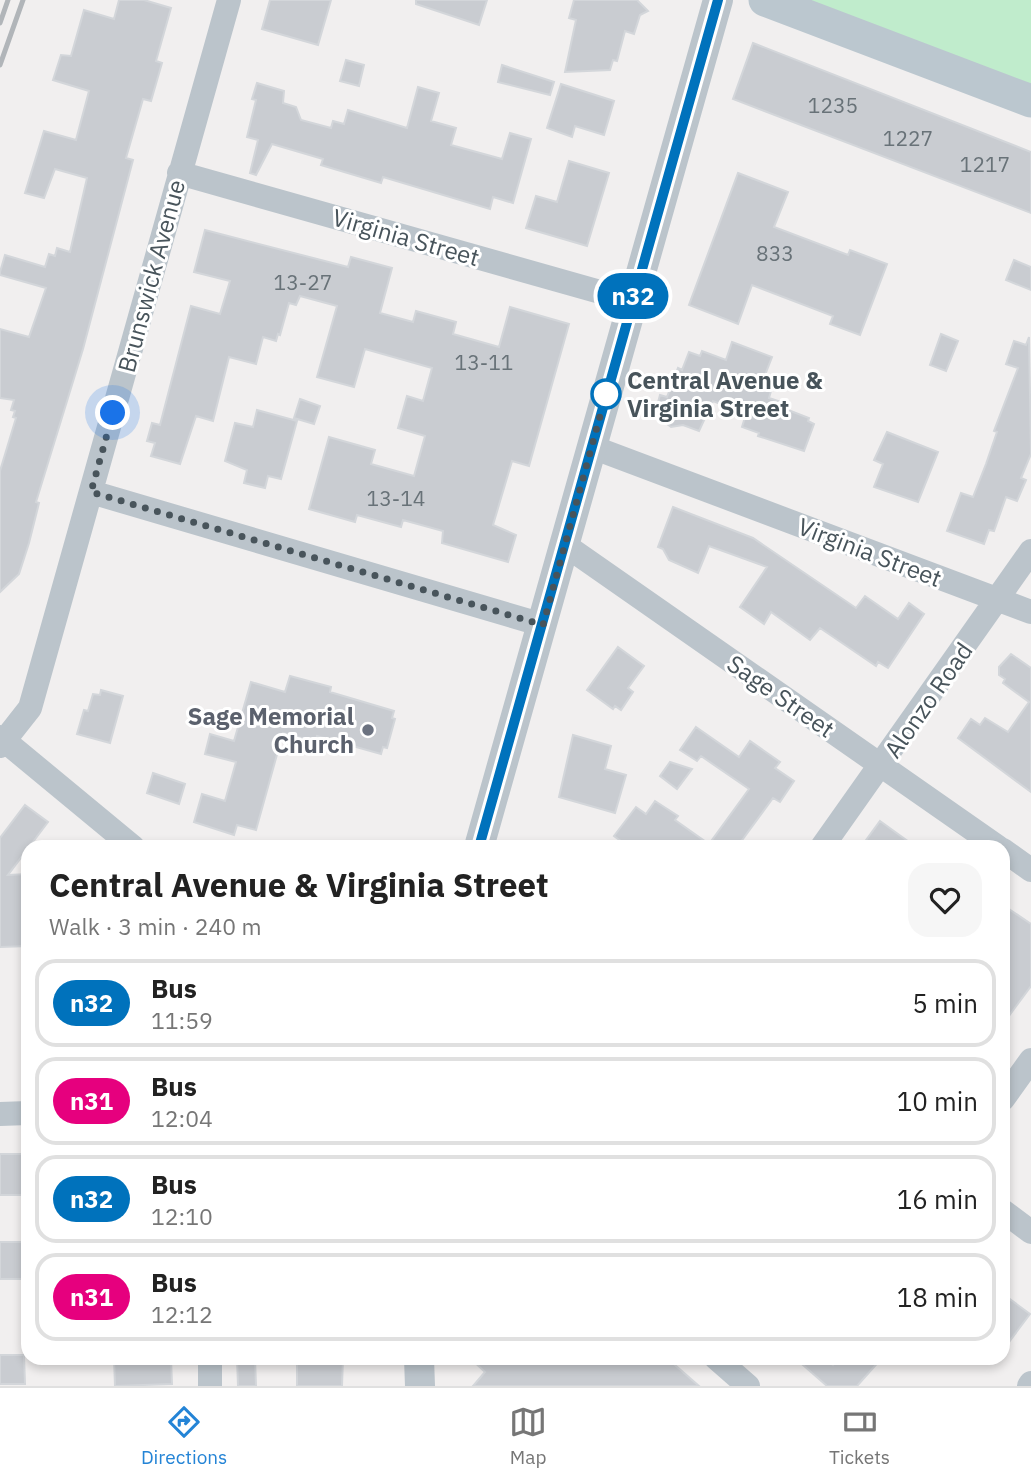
<!DOCTYPE html>
<html lang="en">
<head>
<meta charset="utf-8">
<style>
  body { margin:0; font-family:"IBM Plex Sans",sans-serif; background:#f6f6f6; color:#222; height:100vh; display:flex; flex-direction:column; font-size:26px; white-space:nowrap }
  * { box-sizing:border-box; margin:0 }
  p { font-size:23px; color:#767676 }
  .icon { flex:none; width:38px; height:38px; fill:none; stroke:currentColor; stroke-width:2; stroke-linecap:round; stroke-linejoin:round }
  .map { position:relative; flex:1; overflow:hidden }
  .drawer { position:absolute; left:21px; top:840px; width:989px; height:525px; display:flex; flex-direction:column; background:#fff; border-radius:21px; box-shadow:0 4px 10px #0003 }
  .drawer>* { flex:none }
  .badge { padding:0 14px; border-radius:23px; font-size:24px; line-height:46px }
  .you { position:absolute; width:35px; height:35px; margin:-18px; border:5px solid #fff; border-radius:50%; background:#1a73e8; box-shadow:0 0 0 10px #1a73e833 }
  .map>.badge { position:absolute; translate:-50% -50%; box-shadow:0 0 0 4px #fff }
  .round { display:grid; place-items:center; flex:none; width:74px; height:74px; border-radius:21px; background:#f6f6f6 }
  .head { display:flex; align-items:center; justify-content:space-between; height:119px; padding:0 28px }
  h1 { font-size:33px; font-weight:700; line-height:52px }
  ul { padding:0; list-style:none }
  li { display:flex; align-items:center; gap:21px; height:88px; margin:0 14px 10px; padding:0 14px; border:4px solid #e0e0e0; border-radius:21px }
  li div { flex:1 }
  li b { display:block; font-size:26px }
  li em { font-style:normal }
  li .badge { min-width:77px; font-weight:700; text-align:center }
  .tab-bar { display:flex; justify-content:space-around; align-items:center; height:98px; border-top:2px solid #e0e0e0; background:#fff; font-size:19px; color:#767676 }
  .tab-bar a { display:grid; justify-items:center; gap:4px }
  .tab-bar .selected { color:#2484d6 }
  .map>svg:first-child { display:block }
</style>
</head>
<body>
<div class="map">
<svg width="1031" height="1386" viewBox="0 0 1031 1386">
  <rect width="100%" height="100%" fill="#f1efef"/>
  <!-- green -->
  <path fill="#c0eccc" d="M 773,0 L 1031,0 L 1031,97 Z"/>
  <!-- building -->
  <path fill="#c9ccd1" stroke="#d3d6da" stroke-width="2" d="M 119,0 L 144,0 L 171,8 L 156,61 L 162,63 L 151,101 L 143,99 L 126,158 L 133,160 L 83,349 L 36,502 L 39,503 L 29,543 L 19,574 L 0,592 L 0,471 L 16,418 L 13,417 L 15,411 L 11,410 L 14,400 L 0,398 L 0,329 L 29,337 L 46,288 L 0,275 L 0,272 L 5,255 L 45,267 L 49,254 L 55,256 L 57,248 L 70,252 L 87,178 L 55,169 L 44,198 L 25,193 L 44,131 L 76,140 L 89,91 L 53,80 L 61,55 L 71,56 L 84,10 L 114,19 Z
    M 270,0 L 331,0 L 318,45 L 262,29 Z
    M 416,0 L 487,0 L 479,25 L 416,4 Z
    M 574,0 L 637,0 L 648,11 L 640,15 L 634,34 L 625,31 L 617,61 L 613,60 L 610,70 L 565,72 L 576,20 L 569,18 Z
    M 753,43 L 1031,152 L 1031,213 L 733,99 Z
    M 346,60 L 364,65 L 359,86 L 340,81 Z
    M 502,65 L 554,82 L 550,95 L 498,82 Z
    M 257,83 L 284,91 L 283,103 L 296,107 L 301,120 L 331,128 L 333,121 L 344,124 L 348,110 L 407,128 L 418,87 L 439,93 L 431,121 L 456,128 L 451,145 L 502,159 L 510,133 L 531,139 L 513,203 L 493,197 L 490,209 L 383,177 L 381,183 L 321,165 L 323,159 L 272,144 L 256,175 L 250,173 L 258,140 L 247,137 L 256,100 L 252,99 Z
    M 561,84 L 614,101 L 604,135 L 575,126 L 572,137 L 547,128 Z
    M 569,161 L 609,173 L 587,246 L 526,228 L 536,196 L 557,202 Z
    M 738,173 L 788,192 L 774,227 L 848,255 L 850,250 L 887,264 L 860,335 L 830,324 L 833,316 L 752,285 L 738,324 L 689,305 Z
    M 205,230 L 348,267 L 351,257 L 392,268 L 380,313 L 413,322 L 416,311 L 456,322 L 453,334 L 499,347 L 510,307 L 569,324 L 529,466 L 512,461 L 493,525 L 516,535 L 508,562 L 442,543 L 443,531 L 403,520 L 401,527 L 357,515 L 355,522 L 309,509 L 329,437 L 375,450 L 371,464 L 414,476 L 425,436 L 398,428 L 407,396 L 423,401 L 432,368 L 365,349 L 354,387 L 317,377 L 337,306 L 300,296 L 296,305 L 289,303 L 280,335 L 278,334 L 276,341 L 263,337 L 256,364 L 229,357 L 213,421 L 196,416 L 180,464 L 151,456 L 155,443 L 147,441 L 152,423 L 160,425 L 191,306 L 220,314 L 230,281 L 194,272 Z
    M 1014,260 L 1031,267 L 1031,290 L 1006,280 Z
    M 941,334 L 958,341 L 946,371 L 930,365 Z
    M 1029,337 L 1031,454 L 1021,478 L 1026,480 L 1017,501 L 1006,497 L 994,531 L 989,530 L 984,544 L 947,531 L 961,493 L 973,497 L 986,464 L 997,432 L 994,431 L 1018,368 L 1006,364 L 1014,341 L 1026,345 Z
    M 732,342 L 772,357 L 760,388 L 771,391 L 769,398 L 784,403 L 783,408 L 809,418 L 808,421 L 814,424 L 804,451 L 758,436 L 759,433 L 742,427 L 746,414 L 713,401 L 699,431 L 683,425 L 671,427 L 659,418 L 656,410 L 660,395 L 667,397 L 678,368 L 682,370 L 689,352 L 700,356 L 702,351 L 726,360 Z
    M 300,399 L 320,406 L 314,424 L 294,418 Z
    M 257,410 L 297,421 L 281,479 L 268,476 L 265,488 L 244,483 L 247,470 L 225,461 L 235,423 L 253,427 Z
    M 887,432 L 938,452 L 918,502 L 874,487 L 883,464 L 874,460 Z
    M 673,507 L 753,538 L 856,608 L 865,596 L 898,619 L 909,603 L 924,614 L 888,668 L 878,662 L 876,666 L 820,628 L 810,640 L 771,612 L 764,624 L 740,607 L 767,567 L 709,546 L 698,573 L 669,560 L 663,549 L 658,547 Z
    M 618,647 L 644,666 L 628,688 L 633,692 L 621,710 L 615,706 L 613,709 L 587,690 Z
    M 1011,654 L 1031,668 L 1031,792 L 958,738 L 971,719 L 980,725 L 985,718 L 1008,732 L 1029,702 L 1003,683 L 1005,679 L 999,675 L 999,667 Z
    M 290,676 L 331,687 L 330,692 L 394,711 L 392,718 L 395,719 L 387,748 L 383,747 L 381,754 L 317,736 L 316,742 L 283,733 L 256,830 L 237,825 L 234,835 L 194,822 L 202,794 L 225,801 L 236,762 L 205,754 L 210,734 L 234,741 L 251,682 L 285,692 Z
    M 101,690 L 123,696 L 110,743 L 77,734 L 84,710 L 88,711 L 93,694 L 100,695 Z
    M 696,727 L 739,757 L 750,741 L 780,762 L 775,768 L 794,781 L 780,802 L 773,798 L 737,847 L 629,847 L 614,836 L 636,807 L 646,814 L 655,801 L 678,816 L 675,820 L 709,844 L 749,789 L 701,756 L 697,761 L 680,750 Z
    M 573,735 L 611,746 L 605,769 L 626,775 L 615,813 L 559,797 Z
    M 670,762 L 692,769 L 677,789 L 660,776 Z
    M 153,773 L 185,784 L 179,804 L 147,793 Z
    M 25,805 L 48,822 L 8,875 L 28,874 L 28,946 L 0,947 L 0,838 Z
    M 880,821 L 916,847 L 861,847 Z
    M 1003,905 L 1031,924 L 1031,986 L 1003,1024 Z
    M 0,1154 L 28,1154 L 28,1195 L 0,1195 Z
    M 0,1242 L 28,1242 L 28,1279 L 0,1279 Z
    M 1003,1294 L 1030,1314 L 1003,1350 Z
    M 0,1355 L 24,1355 L 25,1384 L 0,1384 Z
    M 114,1358 L 171,1358 L 172,1384 L 115,1386 Z
    M 237,1358 L 255,1358 L 256,1386 L 238,1386 Z
    M 297,1358 L 343,1358 L 342,1386 L 297,1386 Z
    M 470,1358 L 667,1358 L 699,1386 L 473,1386 L 485,1372 Z
    M 795,1358 L 824,1358 L 833,1365 L 838,1358 L 882,1358 L 857,1386 L 827,1386 Z"/>
  <g fill="none" stroke-linecap="round" stroke-linejoin="round">
    <!-- minor -->
    <path stroke="#bbc4cb" stroke-width="24" d="M 179,173 L 632,301
      M 592,447 L 1031,612
      M 91,492 L 543,625
      M 565,545 L 998,847
      M 0,737 L 133,847
      M 0,746 L 30,708 L 229,0
      M 822,847 L 1031,551
      M 1003,850 L 1031,870
      M 1003,1099 L 1031,1060
      M 0,1114 L 28,1113
      M 1003,1211 L 1031,1232
      M 210,1358 L 210,1386
      M 716,1358 L 748,1386
      M 1029,1386 L 1031,1383"/>
    <!-- tertiary -->
    <path stroke="#bbc4cb" stroke-width="30" d="M 479,847 L 718,0
      M 419,1358 L 420,1386"/>
    <!-- secondary -->
    <path stroke="#bbc7cf" stroke-width="33" d="M 765,0 L 1031,101"/>
    <!-- rail -->
    <path stroke="#b1b5b9" stroke-width="5" d="M 0,23 L 8,0
      M 0,65 L 23,0"/>
  </g>
  <g fill="none" stroke-linecap="round" stroke-linejoin="round">
    <defs>
      <path id="line" d="M 479,847 L 718,0"/>
    </defs>
    <!-- line casing -->
    <use href="#line" stroke="#fff" stroke-width="16"/>
    <!-- line -->
    <use href="#line" stroke="#0072bc" stroke-width="10"/>
    <!-- walk -->
    <path stroke="#48545b" stroke-width="7" stroke-dasharray="0 12.6" d="M 113,413 L 91,492 L 543,625 L 606,394"/>
  </g>
  <!-- markers -->
  <circle fill="#fff" stroke="#0072bc" stroke-width="3.5" cx="606" cy="394" r="14"/>
  <circle fill="#6b7280" stroke="#fff" stroke-width="2.5" cx="368" cy="730" r="7"/>
  <g text-anchor="middle" dominant-baseline="central" stroke-width="6" stroke-linejoin="round" paint-order="stroke">
    <!-- number labels -->
    <g font-size="21" fill="#687278">
      <text x="833" y="105">1235</text>
      <text x="908" y="138">1227</text>
      <text x="985" y="164">1217</text>
      <text x="775" y="253">833</text>
      <text x="303" y="282">13-27</text>
      <text x="484" y="362">13-11</text>
      <text x="396" y="498">13-14</text>
    </g>
    <!-- street labels -->
    <g font-size="24" fill="#48545b" stroke="#fff">
      <text transform="translate(406 237) rotate(16)">Virginia Street</text>
      <text transform="translate(151 276) rotate(-75)">Brunswick Avenue</text>
      <text transform="translate(870 552) rotate(21)">Virginia Street</text>
      <text transform="translate(781 696) rotate(35)">Sage Street</text>
      <text transform="translate(928 700) rotate(-55)">Alonzo Road</text>
    </g>
    <!-- stop labels -->
    <g font-size="24" font-weight="bold" fill="#48545b" stroke="#fff" text-anchor="start">
      <text x="627" y="380">Central Avenue &amp;<tspan x="627" dy="28">Virginia Street</tspan></text>
    </g>
    <!-- worship labels -->
    <g font-size="24" font-weight="bold" fill="#5b616d" stroke="#fff" text-anchor="end">
      <text x="354" y="716">Sage Memorial<tspan x="354" dy="28">Church</tspan></text>
    </g>
  </g>
</svg>
<div class="you" style="left:113px;top:413px"></div>
<b class="badge" style="left:633px;top:296px;background:#0072bc;color:#fff">n32</b>
<section class="drawer">
<div class="head"><div><h1>Central Avenue &amp; Virginia Street</h1><p>Walk · 3 min · 240 m</p></div><a class="round"><svg class="icon" aria-label="heart" viewBox="0 0 24 24"><path d="M12 20l-8-8c-3-5 5-10 8-4 3-6 11-1 8 4z"/></svg></a></div>
<ul>
<li><span class="badge" style="background:#0072bc;color:#fff">n32</span><div><b>Bus</b><p>11:59</p></div><em>5 min</em></li>
<li><span class="badge" style="background:#e6007e;color:#fff">n31</span><div><b>Bus</b><p>12:04</p></div><em>10 min</em></li>
<li><span class="badge" style="background:#0072bc;color:#fff">n32</span><div><b>Bus</b><p>12:10</p></div><em>16 min</em></li>
<li><span class="badge" style="background:#e6007e;color:#fff">n31</span><div><b>Bus</b><p>12:12</p></div><em>18 min</em></li>
</ul>
</section>
</div>
<nav class="tab-bar">
<a class="selected"><svg class="icon" aria-label="directions" viewBox="0 0 24 24"><path d="M12 3l9 9-9 9-9-9zM9 14v-3h6M13 9l2 2-2 2"/></svg>Directions</a>
<a><svg class="icon" aria-label="map" viewBox="0 0 24 24"><path d="M3 6l6-2 6 2 6-2v14l-6 2-6-2-6 2zM9 4v14M15 6v14"/></svg>Map</a>
<a><svg class="icon" aria-label="tickets" viewBox="0 0 24 24"><path d="M3 7h18v10H3zM15 7v10"/></svg>Tickets</a>
</nav>
</body>
</html>
